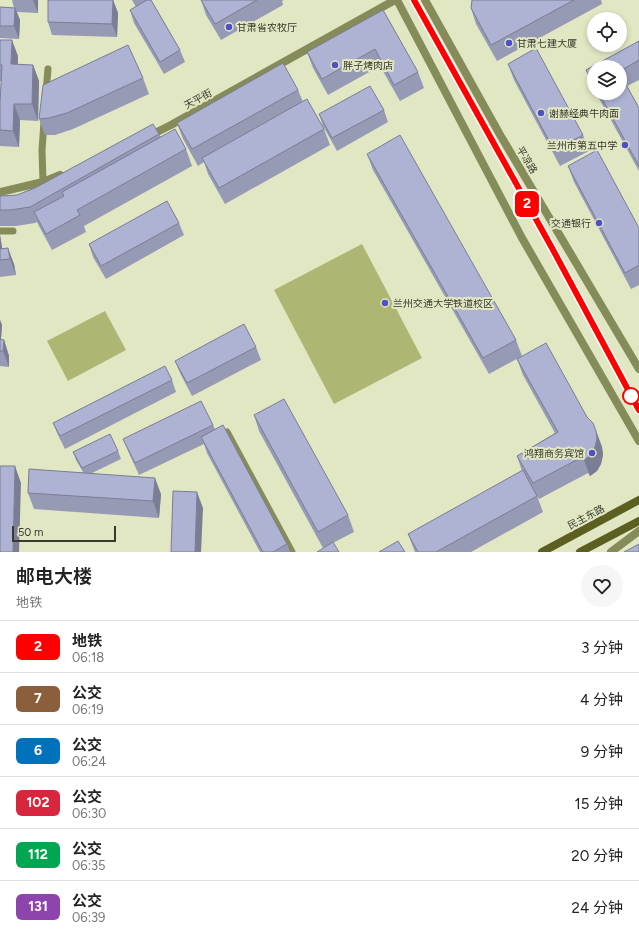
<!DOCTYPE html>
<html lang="zh">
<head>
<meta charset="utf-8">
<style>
  body { margin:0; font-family:Figtree,"Noto Sans SC",sans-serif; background:#f6f6f6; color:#222; height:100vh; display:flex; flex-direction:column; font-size:15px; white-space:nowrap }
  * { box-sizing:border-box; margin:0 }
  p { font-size:13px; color:#767676 }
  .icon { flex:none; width:22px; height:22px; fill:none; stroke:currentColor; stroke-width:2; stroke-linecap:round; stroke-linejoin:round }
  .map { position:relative; height:552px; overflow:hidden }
  .drawer { display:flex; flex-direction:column; background:#fff; flex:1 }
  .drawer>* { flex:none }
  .badge { padding:0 8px; border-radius:6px; font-size:14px; line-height:26px }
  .controls { position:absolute; left:587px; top:12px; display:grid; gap:8px }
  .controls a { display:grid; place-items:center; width:40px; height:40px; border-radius:50%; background:#fff; box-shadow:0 2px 6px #0003; font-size:20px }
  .scale { position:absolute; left:12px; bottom:10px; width:104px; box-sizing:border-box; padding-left:4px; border:2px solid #383a2c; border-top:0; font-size:11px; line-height:14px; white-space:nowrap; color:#383a2c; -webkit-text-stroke:3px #e1e6c3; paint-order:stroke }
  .map>.badge { position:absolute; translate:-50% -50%; box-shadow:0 0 0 2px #fff }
  .round { display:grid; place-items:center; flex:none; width:42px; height:42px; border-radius:21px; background:#f6f6f6 }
  .overview { display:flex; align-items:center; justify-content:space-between; height:68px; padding:0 16px }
  h1 { font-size:19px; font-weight:600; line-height:30px }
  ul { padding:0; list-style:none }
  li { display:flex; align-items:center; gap:12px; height:52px; padding:0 16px; border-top:1px solid #e0e0e0 }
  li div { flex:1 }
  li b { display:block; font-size:15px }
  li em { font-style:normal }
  li .badge { min-width:44px; font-weight:700; text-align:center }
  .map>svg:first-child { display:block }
</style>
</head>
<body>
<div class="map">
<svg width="639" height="552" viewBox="0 0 639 552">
  <rect width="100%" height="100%" fill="#e1e6c3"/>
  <!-- green -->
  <path fill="#aeb674" d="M 362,244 L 422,358 L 334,404 L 274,290 Z
    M 105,311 L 126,350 L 68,381 L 47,341 Z"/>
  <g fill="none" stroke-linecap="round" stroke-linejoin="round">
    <!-- service -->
    <path stroke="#858b59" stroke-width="7" d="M 46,92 L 48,69
      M 43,182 L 42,150 L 44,122
      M 0,231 L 13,231
      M 227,432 L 292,552"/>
    <!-- minor -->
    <path stroke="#858b59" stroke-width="8" d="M 611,552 L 639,531"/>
    <!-- tertiary -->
    <path stroke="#858b59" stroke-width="8" d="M 397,0 L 522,238 L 639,441
      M 425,0 L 499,133 L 639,369
      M 149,136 L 171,125 L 395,0
      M 0,192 L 43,182 L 60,175"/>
    <!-- secondary -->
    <path stroke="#5b6021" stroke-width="8" d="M 542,552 L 639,500
      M 580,552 L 639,521"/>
  </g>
  <!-- wall -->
  <path fill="#969ab5" d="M 12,0 L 38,0 L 38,13 L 17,12 L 20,20 L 19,39 L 0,38 L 0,7 L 14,8 Z
    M 113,0 L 118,13 L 117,37 L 52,35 L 48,22 Z
    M 132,0 L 151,0 L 180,50 L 185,62 L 164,74 L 134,23 L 130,10 L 136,7 Z
    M 201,0 L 284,0 L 282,1 L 283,5 L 221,40 L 206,15 Z
    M 472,0 L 601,0 L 602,4 L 497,61 L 476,24 L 471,8 Z
    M 383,10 L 418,72 L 424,88 L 400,101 L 380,66 L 328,95 L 313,68 L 307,52 Z
    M 0,40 L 18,56 L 18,65 L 33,65 L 39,81 L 38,121 L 20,120 L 19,147 L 0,146 L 0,103 L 1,81 L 0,81 Z
    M 639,41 L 639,80 L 627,86 L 639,108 L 639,171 L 596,93 L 620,93 L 620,67 L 594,67 L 594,89 L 586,70 Z
    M 508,64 L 583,135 L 589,151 L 560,166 L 514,80 Z
    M 143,78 L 149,94 L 73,129 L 55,135 L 45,135 L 39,119 Z
    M 298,90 L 303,102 L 324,129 L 330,145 L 225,204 L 208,174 L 204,162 L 198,166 L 183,139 L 177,123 Z
    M 384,110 L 388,122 L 337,151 L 323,126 L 319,114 Z
    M 159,134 L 161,137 L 186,149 L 192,166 L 84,226 L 86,232 L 52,250 L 40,228 L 37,222 L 35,223 L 16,226 L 0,226 L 0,196 L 17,195 Z
    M 367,154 L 516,340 L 522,356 L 489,374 L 373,170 Z
    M 568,166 L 639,228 L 639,285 L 631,289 L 574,182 Z
    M 179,223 L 184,235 L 106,279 L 93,257 L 89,244 Z
    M 0,234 L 2,249 L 14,264 L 16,275 L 0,277 Z
    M 0,320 L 2,325 L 1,340 L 4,340 L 9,356 L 9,367 L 0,366 Z
    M 256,347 L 261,360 L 192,396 L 180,373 L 175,361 Z
    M 517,359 L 587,417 L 596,431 L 602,447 L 603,455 L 601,464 L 597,471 L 590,476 L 588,473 L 539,499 L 537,496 L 543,512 L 471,552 L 415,552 L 408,534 L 522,471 L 517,456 L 555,433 L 523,375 Z
    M 172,380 L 176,392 L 65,449 L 58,435 L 53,423 Z
    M 254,415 L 348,515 L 354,532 L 323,548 L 259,431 Z
    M 213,425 L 215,429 L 287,544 L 290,552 L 260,552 L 207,453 L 204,444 L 139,475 L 128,451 L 123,439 Z
    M 118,451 L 121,459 L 92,473 L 161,494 L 159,518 L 34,509 L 28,493 L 83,472 L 76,460 L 73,452 Z"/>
  <!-- shaded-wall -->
  <path fill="#7a7d94" d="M 33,0 L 38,0 L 38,13 Z
    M 113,0 L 118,13 L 117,37 L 112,24 Z
    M 15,8 L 20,20 L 19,39 L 14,26 Z
    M 12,40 L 18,56 L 17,81 L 11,64 Z
    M 33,65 L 39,81 L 38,121 L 32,104 Z
    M 14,104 L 20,120 L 19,147 L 13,131 Z
    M 0,234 L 0,235 L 4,259 L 0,252 Z
    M 8,248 L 14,264 L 16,275 L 10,259 Z
    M 0,320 L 2,325 L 0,351 Z
    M 4,340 L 9,356 L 9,367 L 3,351 Z
    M 596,431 L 602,447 L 603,455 L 601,464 L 597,471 L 590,476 L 584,460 Z
    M 15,466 L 21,483 L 19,552 L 13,552 Z
    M 155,478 L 161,494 L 159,518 L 153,501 Z
    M 197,492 L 203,508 L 201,552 L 195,552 Z"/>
  <!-- building -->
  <path fill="#aeb3d3" stroke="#7a7d94" d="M 48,0 L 113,0 L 112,24 L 48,22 Z
    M 147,0 L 151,0 L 180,50 L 160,62 L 130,10 Z
    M 201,0 L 257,0 L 215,24 Z
    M 472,0 L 574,0 L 491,45 L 471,8 Z
    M 0,7 L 15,8 L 14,26 L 0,26 Z
    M 383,10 L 418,72 L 394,85 L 375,49 L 322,79 L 307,52 Z
    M 0,40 L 12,40 L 11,64 L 33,65 L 32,104 L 14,104 L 13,131 L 0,130 L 0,103 L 2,65 L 0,65 Z
    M 639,41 L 639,60 L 620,71 L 620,67 L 594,67 L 594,84 L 586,70 Z
    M 128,45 L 143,78 L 67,113 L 49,118 L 39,119 L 43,85 Z
    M 536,48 L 583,135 L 554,150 L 508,64 Z
    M 283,63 L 298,90 L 192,149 L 177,123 Z
    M 620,74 L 639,108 L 639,166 L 599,93 L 620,93 Z
    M 370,86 L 384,110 L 332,138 L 319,114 Z
    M 307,99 L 324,129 L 219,188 L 202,158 Z
    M 153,124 L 159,134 L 30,207 L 10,210 L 0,210 L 0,196 L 17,195 L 35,188 Z
    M 175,129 L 186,149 L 77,210 L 80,215 L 46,234 L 34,212 L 64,196 L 62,192 Z
    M 400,135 L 516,340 L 483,358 L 367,154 Z
    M 597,150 L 639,228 L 639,265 L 625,273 L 568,166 Z
    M 167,201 L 179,223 L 101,266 L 89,244 Z
    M 8,248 L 10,259 L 0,260 L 0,249 Z
    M 244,324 L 256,347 L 187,383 L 175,361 Z
    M 0,339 L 4,340 L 3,351 L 0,351 Z
    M 546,343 L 587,417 L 593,423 L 596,431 L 597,439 L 595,447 L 591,455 L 584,460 L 582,457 L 533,483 L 517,456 L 558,432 L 517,359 Z
    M 165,366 L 172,380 L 60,436 L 53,423 Z
    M 284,399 L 348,515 L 318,532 L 254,415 Z
    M 201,401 L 213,425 L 135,463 L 123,439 Z
    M 223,425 L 287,544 L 273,552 L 263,552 L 201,437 Z
    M 110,434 L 118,451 L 82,468 L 73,452 Z
    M 0,466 L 15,466 L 13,552 L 0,552 Z
    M 29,469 L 155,478 L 153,501 L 28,493 Z
    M 523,470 L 537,496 L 436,552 L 418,552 L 408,534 Z
    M 173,491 L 197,492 L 195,552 L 171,552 Z
    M 398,541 L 405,552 L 379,552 Z
    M 333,542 L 339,552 L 317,552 Z
    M 639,544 L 639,552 L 624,552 Z"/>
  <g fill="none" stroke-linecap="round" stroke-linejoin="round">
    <defs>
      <path id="line" d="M 414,0 L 552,248 L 639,410"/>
    </defs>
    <!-- line casing -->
    <use href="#line" stroke="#fff" stroke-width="9"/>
    <!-- line -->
    <use href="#line" stroke="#f00" stroke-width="6"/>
  </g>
  <!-- markers -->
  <g fill="#4f4fc6" stroke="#e1e6c3" stroke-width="1.5">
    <circle cx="229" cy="27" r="4"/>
    <circle cx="509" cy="43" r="4"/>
    <circle cx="335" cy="65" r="4"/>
    <circle cx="541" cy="113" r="4"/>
    <circle cx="625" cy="145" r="4"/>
    <circle cx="599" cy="223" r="4"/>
    <circle cx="385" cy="303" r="4"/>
    <circle cx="592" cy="453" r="4"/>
  </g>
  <circle fill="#fff" stroke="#f00" stroke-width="2" cx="631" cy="396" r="8"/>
  <g text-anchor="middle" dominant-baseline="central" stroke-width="4" stroke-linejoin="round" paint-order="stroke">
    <!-- poi labels -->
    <g font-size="10" fill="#383a2c" stroke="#e1e6c3" text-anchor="start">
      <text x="237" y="27">甘肃省农牧厅</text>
      <text x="517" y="43">甘肃七建大厦</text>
      <text x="343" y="65">胖子烤肉店</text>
      <text x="549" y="113">谢赫经典牛肉面</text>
      <text x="617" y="145" text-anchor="end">兰州市第五中学</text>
      <text x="591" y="223" text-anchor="end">交通银行</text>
      <text x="393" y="303">兰州交通大学铁道校区</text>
      <text x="584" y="453" text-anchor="end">鸿翔商务宾馆</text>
    </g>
    <!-- street labels -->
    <g font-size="10" fill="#383a2c" stroke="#e1e6c3">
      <text transform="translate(198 99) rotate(-29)">天平街</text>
      <text transform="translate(527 160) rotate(59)">平凉路</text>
      <text transform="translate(586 517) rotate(-28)">民主东路</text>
    </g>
  </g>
</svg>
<div class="controls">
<a><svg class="icon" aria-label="locate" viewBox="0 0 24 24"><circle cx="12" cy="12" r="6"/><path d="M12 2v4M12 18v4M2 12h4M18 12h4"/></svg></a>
<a><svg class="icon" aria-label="layers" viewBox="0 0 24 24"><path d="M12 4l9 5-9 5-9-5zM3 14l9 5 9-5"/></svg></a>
</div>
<div class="scale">50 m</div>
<b class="badge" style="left:527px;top:204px;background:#f00;color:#fff">2</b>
</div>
<section class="drawer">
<div class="overview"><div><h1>邮电大楼</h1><p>地铁</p></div><a class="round"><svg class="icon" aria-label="heart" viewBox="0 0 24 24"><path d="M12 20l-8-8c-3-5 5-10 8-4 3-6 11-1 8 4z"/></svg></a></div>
<ul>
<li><span class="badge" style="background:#f00;color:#fff">2</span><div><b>地铁</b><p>06:18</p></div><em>3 分钟</em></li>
<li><span class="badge" style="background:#8b5e3c;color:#fff">7</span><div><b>公交</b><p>06:19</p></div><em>4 分钟</em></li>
<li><span class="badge" style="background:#0072bc;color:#fff">6</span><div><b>公交</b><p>06:24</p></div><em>9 分钟</em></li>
<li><span class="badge" style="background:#d7263d;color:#fff">102</span><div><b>公交</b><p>06:30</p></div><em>15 分钟</em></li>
<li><span class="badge" style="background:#00a651;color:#fff">112</span><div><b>公交</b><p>06:35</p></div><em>20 分钟</em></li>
<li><span class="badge" style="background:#8e44ad;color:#fff">131</span><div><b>公交</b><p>06:39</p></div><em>24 分钟</em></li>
</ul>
</section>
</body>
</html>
